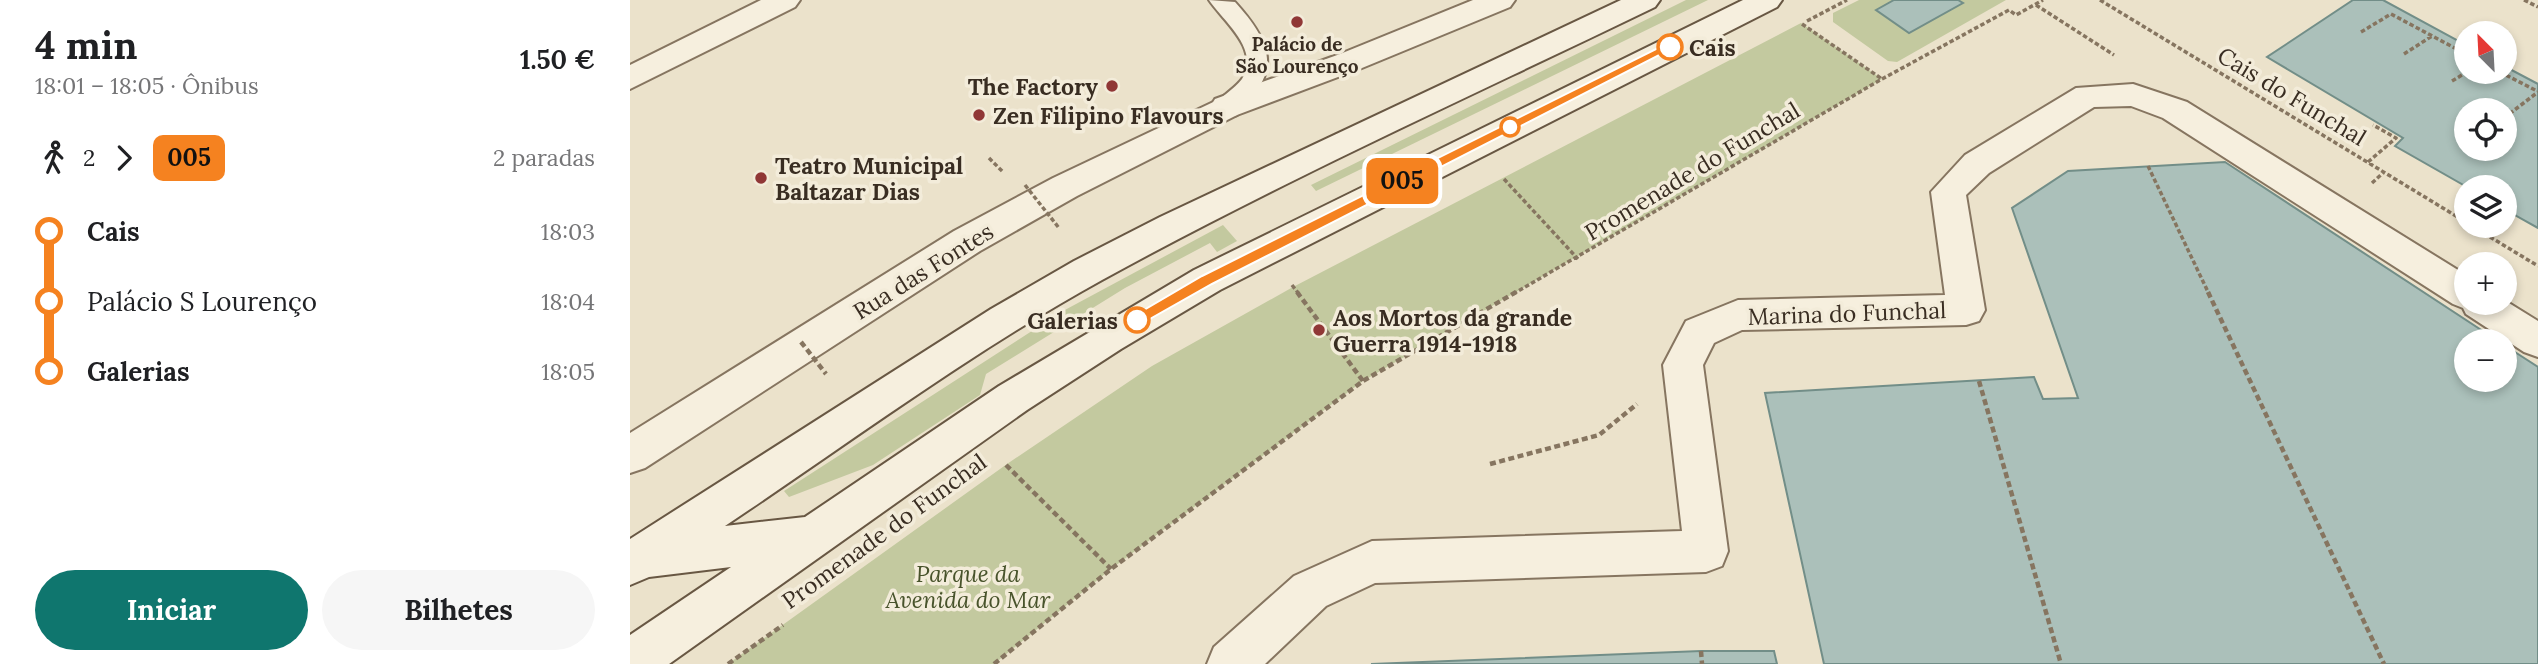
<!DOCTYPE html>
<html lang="pt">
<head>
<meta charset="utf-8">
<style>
  body { margin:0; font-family:Lora,serif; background:#f6f6f6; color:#202124; height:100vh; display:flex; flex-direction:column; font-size:26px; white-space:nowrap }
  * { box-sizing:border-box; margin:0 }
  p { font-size:23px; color:#757577 }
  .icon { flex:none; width:38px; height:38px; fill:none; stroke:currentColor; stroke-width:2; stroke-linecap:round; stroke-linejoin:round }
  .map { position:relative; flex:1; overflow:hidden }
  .side { display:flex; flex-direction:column; background:#fff; width:630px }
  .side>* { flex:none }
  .badge { padding:0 14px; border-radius:10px; font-size:24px; line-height:46px }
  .needle { width:46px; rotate:336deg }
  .controls { position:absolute; left:1824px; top:21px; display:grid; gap:14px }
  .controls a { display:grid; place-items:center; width:63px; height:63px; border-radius:50%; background:#fff; box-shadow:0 4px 10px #0003; font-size:35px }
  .map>.badge { position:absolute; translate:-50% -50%; box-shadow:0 0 0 4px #fff }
  .legs { display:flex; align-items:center; gap:10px; height:77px; padding:0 35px; font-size:23px }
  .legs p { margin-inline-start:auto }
  .head { display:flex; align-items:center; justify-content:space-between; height:119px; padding:0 35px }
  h1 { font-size:38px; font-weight:700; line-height:52px }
  .cta { display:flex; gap:14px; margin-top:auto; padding:14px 35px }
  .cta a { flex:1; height:80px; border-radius:42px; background:#0f766e; color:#fff; font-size:28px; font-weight:700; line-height:80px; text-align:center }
  .cta a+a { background:#f6f6f6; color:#202124 }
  ul { padding:0 35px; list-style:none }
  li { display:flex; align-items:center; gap:24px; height:70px; font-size:26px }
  li i { display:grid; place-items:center; width:10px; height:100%; margin:0 9px; background:currentColor }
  li i::after { content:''; width:18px; height:18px; margin:-9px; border:5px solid; border-radius:50%; background:#fff }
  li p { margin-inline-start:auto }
  li:first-child i { background:linear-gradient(#0000 50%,currentColor 0) }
  li:last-child i { background:linear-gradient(currentColor 50%,#0000 0) }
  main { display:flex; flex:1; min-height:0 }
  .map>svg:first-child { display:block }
</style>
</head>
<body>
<main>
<section class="side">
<div class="head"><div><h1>4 min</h1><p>18:01 – 18:05 · Ônibus</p></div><b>1.50 €</b></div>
<div class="legs"><svg class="icon" aria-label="walk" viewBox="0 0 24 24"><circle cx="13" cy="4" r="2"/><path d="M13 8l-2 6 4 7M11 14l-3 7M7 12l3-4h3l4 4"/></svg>2<svg class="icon" aria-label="forward" viewBox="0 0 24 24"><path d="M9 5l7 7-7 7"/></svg><b class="badge" style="background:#f58220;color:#111">005</b><p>2 paradas</p></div>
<ul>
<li><i style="color:#f58220"></i><b>Cais</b><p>18:03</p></li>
<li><i style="color:#f58220"></i><span>Palácio S Lourenço</span><p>18:04</p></li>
<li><i style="color:#f58220"></i><b>Galerias</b><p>18:05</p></li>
</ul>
<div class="cta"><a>Iniciar</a><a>Bilhetes</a></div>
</section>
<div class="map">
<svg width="1908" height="664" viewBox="0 0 1908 664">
  <rect width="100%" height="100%" fill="#ebe2cb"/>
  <!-- green -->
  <path fill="#c3c99f" d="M 1056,0 L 1078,0 L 686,191 L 681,185 Z
    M 1229,0 L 1376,0 L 1267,62 L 1258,61 L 1203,22 L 1203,13 Z
    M 1171,23 L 1252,79 L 733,381 L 481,569 L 364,664 L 98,664 L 377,464 L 522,366 L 663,287 Z
    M 593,225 L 607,241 L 587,252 L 580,243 L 495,288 L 356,374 L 350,395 L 243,465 L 159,497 L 154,491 L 433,311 Z"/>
  <!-- water -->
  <path fill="#abc0ba" stroke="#728e88" stroke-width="2" fill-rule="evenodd" d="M 1264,0 L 1328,0 L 1333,3 L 1279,33 L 1246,10 Z
    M 1723,0 L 1753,0 L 1836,45 L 1836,72 L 1874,72 L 1874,66 L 1908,84 L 1908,228 L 1874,209 L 1874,187 L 1837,187 L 1765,146 L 1773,138 L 1637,57 ZM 1836,110 L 1874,110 L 1874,149 L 1836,149 Z
    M 1595,162 L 1868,341 L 1836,341 L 1836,380 L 1874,380 L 1874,345 L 1908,367 L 1908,664 L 1194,664 L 1135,393 L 1404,377 L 1413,399 L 1448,398 L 1382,208 L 1438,171 Z
    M 1071,651 L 1144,651 L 1147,664 L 741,664 Z"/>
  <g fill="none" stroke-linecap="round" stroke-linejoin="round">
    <defs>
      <path id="service" d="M 579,0 L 605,2 C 635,35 654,67 616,102 C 607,111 601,116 588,113 L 584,107 C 591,95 604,90 612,79 C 631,49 593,21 579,0 Z"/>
      <path id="pedestrian" d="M 131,0 L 170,0 L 165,7 L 0,89 L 0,65 Z
        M 843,0 L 885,0 L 880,7 L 732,68 L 607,115 L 596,118 L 585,115 L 580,107 L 585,99 L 710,54 Z
        M 1503,84 L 1557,102 L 1836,275 L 1836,303 L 1874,303 L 1874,300 L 1908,321 L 1908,357 L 1894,352 L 1836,314 L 1833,308 L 1823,304 L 1533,118 L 1501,106 L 1464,107 L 1359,173 L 1336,195 L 1355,310 L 1349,321 L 1336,325 L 1112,330 L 1084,343 L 1073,365 L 1098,551 L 1092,566 L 1076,572 L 745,583 L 696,606 L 635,664 L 577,664 L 584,647 L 664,576 L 742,541 L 1052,531 L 1033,365 L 1056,321 L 1108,300 L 1315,295 L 1301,192 L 1335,155 L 1446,88 Z"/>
      <path id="minor" d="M 596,96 L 607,99 L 612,107 L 607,115 L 447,196 L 350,251 L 15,468 L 0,473 L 0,433 L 324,231 L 423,178 Z"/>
      <path id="secondary" d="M 991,0 L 1030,0 L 1025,7 C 841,96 652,181 472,280 C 341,352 219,443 95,526 L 175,517 L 369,386 L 564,270 L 1113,0 L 1152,0 L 1147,7 L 590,290 L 491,349 L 397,410 L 39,664 L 0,664 L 0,635 L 101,567 L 19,577 L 0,585 L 0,539 L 361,309 L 444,261 L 530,217 Z"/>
    </defs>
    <!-- service casing -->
    <use href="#service" stroke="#867560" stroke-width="4"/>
    <!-- pedestrian casing -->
    <use href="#pedestrian" stroke="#867560" stroke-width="4"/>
    <!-- minor casing -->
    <use href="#minor" stroke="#867560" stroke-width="4"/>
    <!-- secondary casing -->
    <use href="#secondary" stroke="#685743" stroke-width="4"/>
    <!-- path-far1 -->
    <path stroke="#867560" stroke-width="3.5" stroke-dasharray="4.5 2.5" stroke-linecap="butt" d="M 1470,0 L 1836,222
      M 1894,0 L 1908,7
      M 1406,5 L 1484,55
      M 1177,21 L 1217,0
      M 1172,24 L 1252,79
      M 1731,32 L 1761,14 L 1836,54
      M 1774,54 L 1802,36
      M 1870,72 L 1907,91
      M 1822,81 L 1837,72
      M 1874,118 L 1908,92
      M 359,158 L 373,172
      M 1738,162 L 1766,138 L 1743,125
      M 1518,166 L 1579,294
      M 874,179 L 948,259
      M 1742,183 L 1754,172
      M 1842,226 L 1908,266
      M 662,285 L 669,294
      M 883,294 L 1252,79 L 1379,10 L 1386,15 L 1413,0"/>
    <!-- path -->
    <path stroke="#867560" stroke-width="4.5" stroke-dasharray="6 3.5" stroke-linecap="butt" d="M 667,292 L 733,381
      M 1578,292 L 1754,664
      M 1349,381 L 1431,664
      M 860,464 L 969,435 L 1007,404
      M 376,465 L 481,569
      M 1071,651 L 1072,664
      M 98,664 L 153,625
      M 364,664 L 481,569 L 733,381 L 886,292"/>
    <!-- service -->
    <use href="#service" fill="#f6efde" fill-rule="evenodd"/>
    <!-- pedestrian -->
    <use href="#pedestrian" fill="#f6efde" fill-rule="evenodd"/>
    <!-- minor -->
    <use href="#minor" fill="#f6efde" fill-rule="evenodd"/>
    <!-- secondary -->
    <use href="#secondary" fill="#f6efde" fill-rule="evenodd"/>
    <!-- path-bridge-far1 -->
    <path stroke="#867560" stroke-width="3.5" stroke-dasharray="4.5 2.5" stroke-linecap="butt" d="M 395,185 L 429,228"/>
    <!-- path-bridge -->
    <path stroke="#867560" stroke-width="4.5" stroke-dasharray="6 3.5" stroke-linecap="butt" d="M 171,342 L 196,374"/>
  </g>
  <!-- line-1 -->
  <path fill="#f58220" stroke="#fff" stroke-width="2" d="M 1036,44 L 1045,47 L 582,284 L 511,324 L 502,324 L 502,317 L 572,276 Z"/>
  <!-- markers -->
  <g fill="#903736" stroke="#f3ecda" stroke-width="2.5">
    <circle cx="667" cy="22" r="7"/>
    <circle cx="482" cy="86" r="7"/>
    <circle cx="349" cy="115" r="7"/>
    <circle cx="131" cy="178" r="7"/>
    <circle cx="689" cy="330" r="7"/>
  </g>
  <g fill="#fff" stroke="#f58220" stroke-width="3.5">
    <circle cx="1040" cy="47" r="12"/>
    <circle cx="880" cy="127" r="9"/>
    <circle cx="507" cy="320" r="12"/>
  </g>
  <g text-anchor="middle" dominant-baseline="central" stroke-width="7" stroke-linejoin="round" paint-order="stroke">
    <!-- far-poi labels -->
    <g font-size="19" font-weight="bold" fill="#392d22" stroke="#f3ecda">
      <text x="667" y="44">Palácio de<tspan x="667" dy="22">São Lourenço</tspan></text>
    </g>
    <!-- stop labels -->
    <g font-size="23" font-weight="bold" fill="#392d22" stroke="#f3ecda" text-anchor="start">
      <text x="1059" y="47">Cais</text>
      <text x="488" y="320" text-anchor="end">Galerias</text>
    </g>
    <!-- poi labels -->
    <g font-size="23" font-weight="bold" fill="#392d22" stroke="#f3ecda" text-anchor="start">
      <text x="468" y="86" text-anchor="end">The Factory</text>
      <text x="363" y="115">Zen Filipino Flavours</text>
      <text x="145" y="165">Teatro Municipal<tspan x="145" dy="26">Baltazar Dias</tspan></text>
      <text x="703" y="317">Aos Mortos da grande<tspan x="703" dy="26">Guerra 1914-1918</tspan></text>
    </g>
    <!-- street labels -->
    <g font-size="23" fill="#392d22" stroke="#f3ecda">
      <text transform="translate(1662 96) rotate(31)">Cais do Funchal</text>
      <text transform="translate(1062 171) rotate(-31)">Promenade do Funchal</text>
      <text transform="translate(293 271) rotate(-32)">Rua das Fontes</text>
      <text transform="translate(1217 313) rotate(-2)">Marina do Funchal</text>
      <text transform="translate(254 531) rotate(-36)">Promenade do Funchal</text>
    </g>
    <!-- park labels -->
    <g font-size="23" font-style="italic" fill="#48532b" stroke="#f3ecda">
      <text x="338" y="573">Parque da<tspan x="338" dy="26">Avenida do Mar</tspan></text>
    </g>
  </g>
</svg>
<div class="controls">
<a><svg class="needle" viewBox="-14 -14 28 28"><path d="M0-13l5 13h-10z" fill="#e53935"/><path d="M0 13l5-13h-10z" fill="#757577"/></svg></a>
<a><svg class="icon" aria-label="locate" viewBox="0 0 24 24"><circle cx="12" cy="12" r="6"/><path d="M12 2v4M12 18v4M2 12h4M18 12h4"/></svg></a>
<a><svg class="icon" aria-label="layers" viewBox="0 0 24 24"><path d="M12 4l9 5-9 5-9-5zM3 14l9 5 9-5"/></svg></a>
<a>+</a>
<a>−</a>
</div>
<b class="badge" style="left:772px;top:181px;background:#f58220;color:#111">005</b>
</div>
</main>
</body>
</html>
